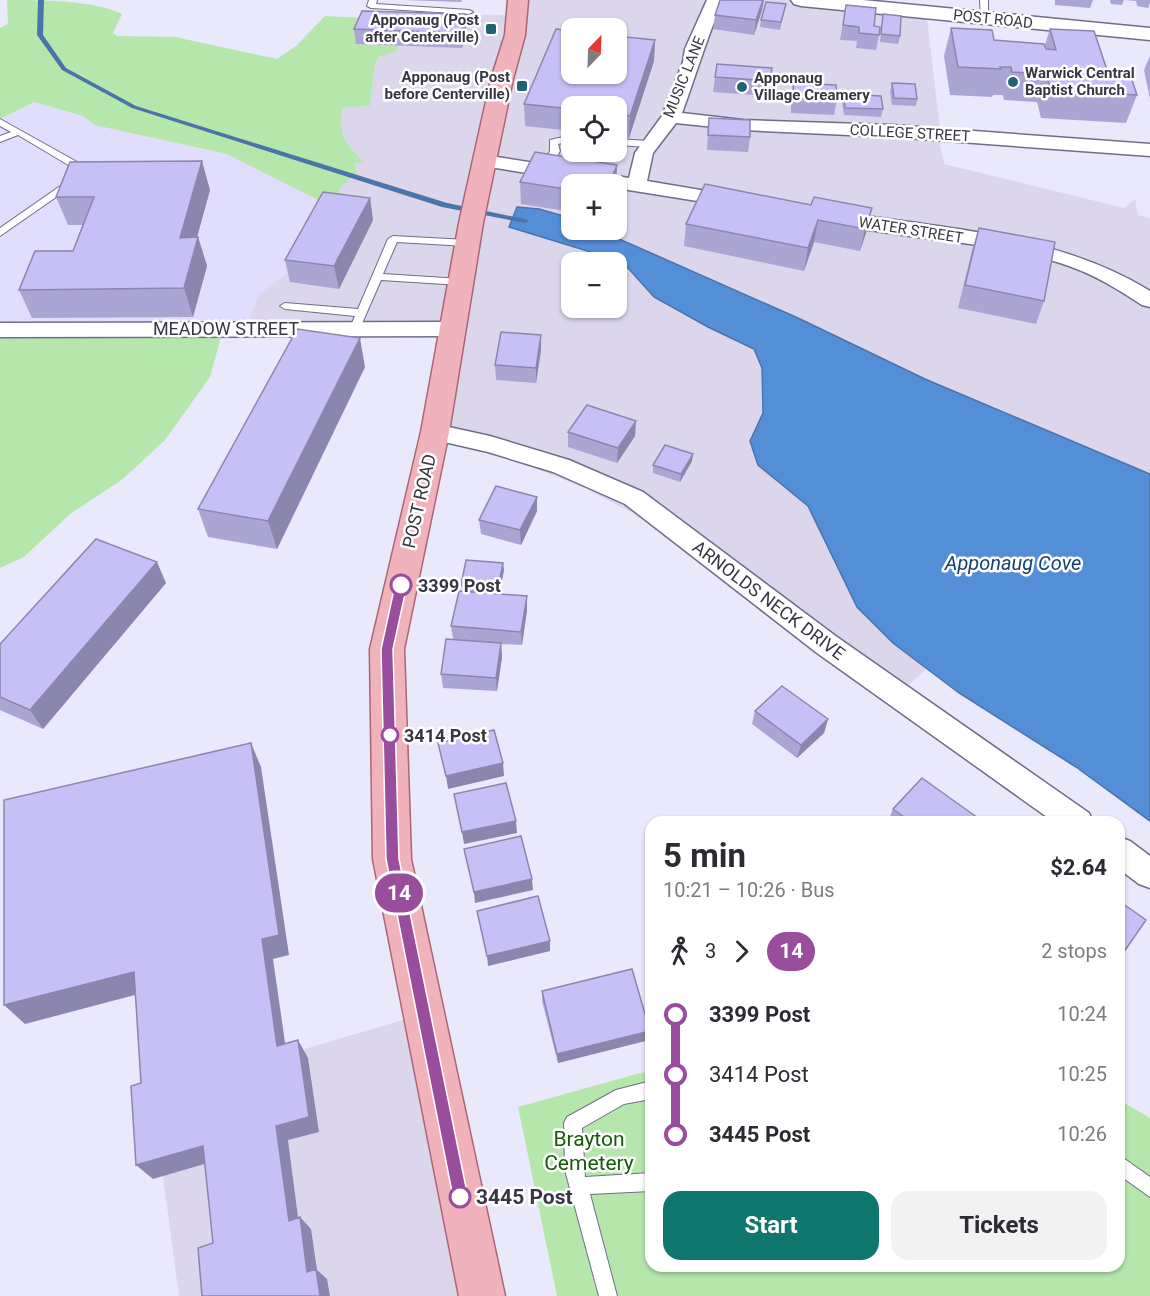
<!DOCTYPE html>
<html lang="en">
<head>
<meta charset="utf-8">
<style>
  body { margin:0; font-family:Roboto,sans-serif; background:#f2f2f3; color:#2b2b33; height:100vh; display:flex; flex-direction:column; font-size:22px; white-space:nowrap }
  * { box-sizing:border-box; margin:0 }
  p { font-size:20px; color:#7c7c81 }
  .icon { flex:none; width:33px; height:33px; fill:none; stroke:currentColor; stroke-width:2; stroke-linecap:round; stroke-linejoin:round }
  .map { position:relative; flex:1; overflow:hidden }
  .side { position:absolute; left:645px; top:816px; width:480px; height:456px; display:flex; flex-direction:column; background:#fff; border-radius:18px; box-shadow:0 2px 4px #0004 }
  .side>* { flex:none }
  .badge { padding:0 12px; border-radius:20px; font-size:21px; line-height:39px }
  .needle { width:39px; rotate:23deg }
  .controls { position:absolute; left:561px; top:18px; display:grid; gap:12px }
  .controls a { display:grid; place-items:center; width:66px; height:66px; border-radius:12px; background:#fff; box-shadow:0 2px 4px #0004; font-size:30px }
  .map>.badge { position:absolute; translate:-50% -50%; box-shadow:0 0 0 3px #fff }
  .legs { display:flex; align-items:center; gap:9px; height:66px; padding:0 18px; font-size:20px }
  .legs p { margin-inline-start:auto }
  .summary { display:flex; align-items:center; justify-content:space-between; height:102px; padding:0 18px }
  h1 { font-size:33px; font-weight:700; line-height:45px }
  .cta { display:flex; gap:12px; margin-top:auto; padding:12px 18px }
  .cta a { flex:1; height:69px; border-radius:18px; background:#0f766e; color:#fff; font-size:24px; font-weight:700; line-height:69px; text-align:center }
  .cta a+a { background:#f2f2f3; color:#2b2b33 }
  ul { padding:0 18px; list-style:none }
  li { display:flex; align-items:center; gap:21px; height:60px; font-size:22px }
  li i { display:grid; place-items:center; width:9px; height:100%; margin:0 8px; background:currentColor }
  li i::after { content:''; width:15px; height:15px; margin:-8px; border:4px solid; border-radius:50%; background:#fff }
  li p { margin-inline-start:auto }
  li:first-child i { background:linear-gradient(#0000 50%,currentColor 0) }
  li:last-child i { background:linear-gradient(currentColor 50%,#0000 0) }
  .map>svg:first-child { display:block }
</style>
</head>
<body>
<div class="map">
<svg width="1150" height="1296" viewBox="0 0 1150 1296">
  <rect width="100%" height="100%" fill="#eae8fb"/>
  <!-- commercial -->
  <path fill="#dbd6ec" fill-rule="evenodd" d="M 526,0 L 880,0 L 880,11 L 927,18 L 940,130 L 938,133 L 944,164 L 1124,208 L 1135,199 L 1138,215 L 1150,218 L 1150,474 L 925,379 L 798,318 L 599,230 L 616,230 L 616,184 L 572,184 L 571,218 L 539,209 L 538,236 L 607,257 L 628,268 L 654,297 L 708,327 L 754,349 L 762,368 L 763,413 L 750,441 L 758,465 L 808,506 L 857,607 L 893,643 L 927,668 L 902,691 L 632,513 L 587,489 L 558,477 L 435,432 L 448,336 L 245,334 L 258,295 L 288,272 L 340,188 L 357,173 L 355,164 L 362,162 L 347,142 L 339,126 L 343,108 L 370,106 L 375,64 L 397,34 L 406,14 L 517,15 ZM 572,28 L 616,28 L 616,74 L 572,74 ZM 572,106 L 616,106 L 616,152 L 572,152 ZM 572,262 L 616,262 L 616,308 L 572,308 Z
    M 430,1012 L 490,1296 L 179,1296 L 152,1094 Z"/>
  <!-- built -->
  <path fill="#e1ddfc" d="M 34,102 L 83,116 L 94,125 L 227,154 L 326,204 L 288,272 L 258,295 L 245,334 L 221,337 L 0,329 L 0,119 Z"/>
  <!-- green -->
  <path fill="#b5e7ad" d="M 7,0 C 39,0 95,0 122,14 L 113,33 L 117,36 L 175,37 L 277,59 L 296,46 L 325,16 L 383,19 L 397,34 L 397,51 L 379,57 L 375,64 L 370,106 L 343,108 C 337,136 346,141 363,162 L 355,164 L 357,173 L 340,188 L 337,202 L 326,204 L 227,154 L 94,125 L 83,116 L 34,102 L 0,119 L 0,28 L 8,24 Z
    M 0,329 L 221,337 L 210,377 L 165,440 L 123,479 L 70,514 L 24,557 L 0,568 Z
    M 651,1070 L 651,1266 L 1119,1266 L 1119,1100 L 1150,1118 L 1150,1296 L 557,1296 L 518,1107 Z"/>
  <!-- water -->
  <path fill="#538ed7" stroke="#4b74aa" stroke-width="1.5" d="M 517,207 L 539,209 L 571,218 L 572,230 L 599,230 L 798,318 L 925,379 L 1150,474 L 1150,821 L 1076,767 L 959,693 L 893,643 L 857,607 L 808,506 L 758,465 L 750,441 L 763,413 L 762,368 L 754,349 L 708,327 L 654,297 L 628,268 L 607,257 L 509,227 Z"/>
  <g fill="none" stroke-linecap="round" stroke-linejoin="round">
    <!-- stream -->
    <path fill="#4b74aa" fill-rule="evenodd" d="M 38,0 L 44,0 L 43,35 L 66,68 L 136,106 L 447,203 L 525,219 L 529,221 L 525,223 L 442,207 L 132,108 L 62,70 L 37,35 Z"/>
    <defs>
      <path id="lane" d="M 369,0 L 377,0 L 376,4 L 469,10 L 473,12 L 469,14 L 371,8 L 367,6 Z
        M 980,0 L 988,0 L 988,21 L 981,19 Z
        M 0,119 L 77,162 L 84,173 L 72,186 L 0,236 L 0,228 L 66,182 L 74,173 L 70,166 L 18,135 L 0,142 L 0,136 L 11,132 L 0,126 Z
        M 572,135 L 572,141 L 558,144 L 560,151 L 548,172 L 542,172 L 540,170 L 550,151 L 550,140 Z
        M 616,139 L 649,141 L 654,144 L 649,147 L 616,145 Z
        M 393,236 L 467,240 L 472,243 L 467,246 L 397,242 L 383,274 L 461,279 L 466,282 L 461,285 L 381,280 L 360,328 L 355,332 L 350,328 L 355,316 L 285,309 L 280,306 L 285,303 L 358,309 L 388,239 Z
        M 651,1081 L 651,1099 L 624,1104 L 582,1128 L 585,1177 L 651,1173 L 651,1191 L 590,1194 L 617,1296 L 599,1296 L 565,1170 L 564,1123 L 567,1117 L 616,1090 Z
        M 1119,1155 L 1150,1177 L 1150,1197 L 1119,1175 Z"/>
      <path id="street" d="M 707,0 L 723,0 C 707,37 696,75 682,113 L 743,120 L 892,125 L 1150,144 L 1150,156 L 892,137 L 743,130 L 676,123 L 653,153 L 647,181 L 742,197 L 745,201 L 742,205 L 735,207 L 616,188 L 616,184 L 595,184 L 477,165 L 475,161 L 477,157 L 484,155 L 629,178 L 635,153 L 662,116 L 683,62 L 685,49 Z
        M 832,211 C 939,228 1056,233 1150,291 L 1150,307 L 1142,305 C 1119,290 1095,275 1069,266 C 991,239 905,241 825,221 L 822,217 L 825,213 Z
        M 452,322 L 460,324 L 463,329 L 460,334 L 452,336 L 0,337 L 0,323 Z
        M 435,424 L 490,436 L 569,460 L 643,492 L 837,637 L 1089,813 L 1093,822 L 1054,822 L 817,653 L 625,504 L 553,472 L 488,452 L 427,438 L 423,432 L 427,426 Z
        M 1119,837 L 1130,841 L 1150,856 L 1150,888 L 1139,884 L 1119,869 Z"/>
      <path id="secondary" d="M 791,0 L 863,0 L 1150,28 L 1150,40 L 801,6 L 794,4 Z"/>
      <path id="primary" d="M 508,0 L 528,0 L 525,35 L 513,79 L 483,223 L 449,432 L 404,649 L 411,859 L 505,1296 L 459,1296 L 373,859 L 370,649 L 421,432 L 459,223 L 491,79 L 505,35 Z"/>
    </defs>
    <!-- lane casing -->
    <use href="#lane" stroke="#706d88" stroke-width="2"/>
    <!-- street casing -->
    <use href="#street" stroke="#706d88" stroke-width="3"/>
    <!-- secondary casing -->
    <use href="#secondary" stroke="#706d88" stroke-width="3"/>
    <!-- primary casing -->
    <use href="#primary" stroke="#a96675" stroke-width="3"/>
    <!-- lane -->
    <use href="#lane" fill="#fff" fill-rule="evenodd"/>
    <!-- street -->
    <use href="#street" fill="#fff" fill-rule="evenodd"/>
    <!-- secondary -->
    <use href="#secondary" fill="#fff" fill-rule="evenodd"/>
    <!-- primary -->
    <use href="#primary" fill="#f0b3bc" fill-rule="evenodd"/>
  </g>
  <!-- wall -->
  <path fill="#aba5d4" d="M 403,0 L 462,0 L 461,2 Z
    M 1055,0 L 1093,0 L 1090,8 L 1055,5 Z
    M 1110,0 L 1150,0 L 1150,3 L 1148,8 L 1137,6 L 1136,1 L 1124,0 L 1122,5 L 1111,4 Z
    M 786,4 L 780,30 L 760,27 L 761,20 Z
    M 846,5 L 874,26 L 879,35 L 876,50 L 856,48 L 857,41 L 840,40 Z
    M 762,10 L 754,35 L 713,29 L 715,15 Z
    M 465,14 L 466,29 L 462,48 L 356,44 L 354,29 Z
    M 883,14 L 900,36 L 898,44 L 880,42 Z
    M 951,28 L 994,40 L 1045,45 L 1050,29 L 1137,95 L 1126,123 L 1041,118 L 1037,102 L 1004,100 L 1003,95 L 993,95 L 992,97 L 950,95 L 944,56 Z
    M 655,40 L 654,61 L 629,138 L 616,136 L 616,106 L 572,106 L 572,131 L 525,126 L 524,104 Z
    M 1150,56 L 1150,99 L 1144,70 Z
    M 772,68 L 768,96 L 713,92 L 715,77 Z
    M 793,83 L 837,100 L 834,115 L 791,113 L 791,98 Z
    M 892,83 L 917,99 L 916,106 L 892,105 L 890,91 Z
    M 844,94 L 883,109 L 881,117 L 844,115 L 842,102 Z
    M 709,118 L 750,137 L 748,152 L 707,150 Z
    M 617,165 L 616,187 L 616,184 L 572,184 L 572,212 L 521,204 L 520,182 Z
    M 210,190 L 197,237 L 198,237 L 207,266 L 193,317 L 32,318 L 19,290 L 73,251 L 83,225 L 68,225 L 56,197 Z
    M 370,198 L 373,220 L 339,289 L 290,282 L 285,260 Z
    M 811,205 L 872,208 L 867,230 L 860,251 L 814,242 L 804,271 L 684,246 L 686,224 Z
    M 979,228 L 1044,301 L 1036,324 L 958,308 L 972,250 Z
    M 541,335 L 541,350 L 536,383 L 496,380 L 495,365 Z
    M 365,367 L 277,549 L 208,537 L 198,509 Z
    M 568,432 L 635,436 L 617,463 L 568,447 Z
    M 692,461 L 680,482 L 653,473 L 653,465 Z
    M 537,497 L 537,511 L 521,545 L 481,534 L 479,520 Z
    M 504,570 L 499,594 L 527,596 L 527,610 L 522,645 L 501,644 L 502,657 L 497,691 L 443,688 L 441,674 L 453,639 L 451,626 L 462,591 L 461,585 Z
    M 166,583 L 43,729 L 0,710 L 0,644 Z
    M 755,711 L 828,719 L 824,733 L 797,758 L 752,724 Z
    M 893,809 L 975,822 L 889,822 L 888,821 Z
    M 542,991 L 649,1040 L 558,1063 L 542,1001 Z"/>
  <!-- shaded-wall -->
  <path fill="#8b86ad" d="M 763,0 L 764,0 L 762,10 L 754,35 L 756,20 Z
    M 465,14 L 466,29 L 462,48 L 461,33 Z
    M 655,40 L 654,61 L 629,138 L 630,116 Z
    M 202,161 L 210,190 L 189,266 L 180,238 Z
    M 617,165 L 616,187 L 616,184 L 609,184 Z
    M 370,198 L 373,220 L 339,289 L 334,266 Z
    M 872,208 L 867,230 L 860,251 L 865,229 Z
    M 818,220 L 814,242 L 804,271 L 808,248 Z
    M 198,237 L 207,266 L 193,317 L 184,288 Z
    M 541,335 L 541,350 L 536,383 L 536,368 Z
    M 360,338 L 365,367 L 277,549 L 268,521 Z
    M 636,421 L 635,436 L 617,463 L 618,448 Z
    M 693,454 L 692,461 L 680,482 L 681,474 Z
    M 537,497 L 537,511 L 521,545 L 520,530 Z
    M 157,562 L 166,583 L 43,729 L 30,710 Z
    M 503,563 L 504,570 L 499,596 L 498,588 Z
    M 527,596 L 527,610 L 522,645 L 521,632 Z
    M 501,643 L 502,657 L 497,691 L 496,678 Z
    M 828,719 L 824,733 L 797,758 L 801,745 Z
    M 251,743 L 261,767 L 289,955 L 273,959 L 288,1063 L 277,1046 L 262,939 Z
    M 503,763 L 504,776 L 448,789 L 446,776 Z
    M 516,821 L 517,833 L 464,844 L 462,832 Z
    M 532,879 L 533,890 L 475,903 L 474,892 Z
    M 550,941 L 550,951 L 488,966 L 487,956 Z
    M 134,972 L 150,991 L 25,1024 L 4,1005 Z
    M 650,1031 L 649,1040 L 558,1063 L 557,1054 Z
    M 298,1040 L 308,1058 L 319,1132 L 288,1140 L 300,1233 L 289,1221 L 276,1126 Z
    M 203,1146 L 218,1160 L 153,1179 L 136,1165 Z
    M 300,1217 L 311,1229 L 317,1270 L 327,1279 L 330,1296 L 320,1296 L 307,1272 Z"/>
  <!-- building -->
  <path fill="#c7c0f7" stroke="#8b86ad" stroke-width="1.5" d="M 720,0 L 763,0 L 756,20 L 715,15 Z
    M 766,2 L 786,4 L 781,22 L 761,20 Z
    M 846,5 L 876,8 L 874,26 L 880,27 L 879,35 L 859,33 L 859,27 L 843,25 Z
    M 362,11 L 465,14 L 461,33 L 354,29 Z
    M 883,14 L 901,16 L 900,36 L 881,34 Z
    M 951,28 L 992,30 L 994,40 L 1044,44 L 1046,49 L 1056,50 L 1050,29 L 1094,31 L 1108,73 L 1130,74 L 1137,95 L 1051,90 L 1046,74 L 1012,72 L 1011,67 L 1000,67 L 1001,69 L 958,67 Z
    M 556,29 L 572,31 L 572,74 L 616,74 L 616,36 L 655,40 L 630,116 L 616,114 L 616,106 L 572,106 L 572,109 L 524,104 Z
    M 717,64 L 772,68 L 770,81 L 715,77 Z
    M 793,83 L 836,85 L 837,100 L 794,98 Z
    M 892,83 L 915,84 L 917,99 L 894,98 Z
    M 844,94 L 881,96 L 883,109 L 845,108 Z
    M 709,118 L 750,120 L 750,137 L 708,135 Z
    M 535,152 L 617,165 L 609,184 L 572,184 L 572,190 L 520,182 Z
    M 202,161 L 180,238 L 198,237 L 184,288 L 19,290 L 35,251 L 73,251 L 94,197 L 56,197 L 70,162 Z
    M 705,184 L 811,205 L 814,197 L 872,208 L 865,229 L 818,220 L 808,248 L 686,224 Z
    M 323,192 L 370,198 L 334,266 L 285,260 Z
    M 979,228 L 1055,242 L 1044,301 L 965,285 Z
    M 297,329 L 360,338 L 268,521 L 198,509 Z
    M 501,332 L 541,335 L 536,368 L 495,365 Z
    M 587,405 L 636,421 L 618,448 L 568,432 Z
    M 665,445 L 693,454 L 681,474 L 653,465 Z
    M 496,486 L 537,497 L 520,530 L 479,520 Z
    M 96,539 L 157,562 L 30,710 L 0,697 L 0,644 Z
    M 466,560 L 503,563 L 498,588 L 461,585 Z
    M 459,591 L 527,596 L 521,632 L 451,626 Z
    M 446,639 L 501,643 L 496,678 L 441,674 Z
    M 782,686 L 828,719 L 801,745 L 755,711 Z
    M 494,730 L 503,763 L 446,776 L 438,743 Z
    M 251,743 L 279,935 L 262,939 L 277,1046 L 298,1040 L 309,1117 L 276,1126 L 289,1221 L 300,1217 L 307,1272 L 316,1269 L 320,1296 L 202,1296 L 198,1248 L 213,1243 L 203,1146 L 136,1165 L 131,1086 L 141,1083 L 134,972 L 4,1005 L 4,800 Z
    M 922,778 L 978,818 L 974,822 L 911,822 L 893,809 Z
    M 506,783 L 516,821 L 462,832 L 454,794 Z
    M 521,836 L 532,879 L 474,892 L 464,849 Z
    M 538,896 L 550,941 L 487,956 L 477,911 Z
    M 1119,901 L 1146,920 L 1119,959 Z
    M 632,969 L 650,1031 L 557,1054 L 542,991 Z"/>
  <!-- line-1 -->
  <path fill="#994d9d" stroke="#fff" stroke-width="1.5" d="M 401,580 L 407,585 L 393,649 L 399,859 L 468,1197 L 466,1202 L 460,1205 L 455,1202 L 453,1197 L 386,859 L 381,649 L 395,585 Z"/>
  <!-- markers -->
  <g fill="#1f6375" stroke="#fff" stroke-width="2">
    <rect x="485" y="23" width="12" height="12" rx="3"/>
    <circle cx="1013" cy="82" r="6"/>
    <rect x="516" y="80" width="12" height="12" rx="3"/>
    <circle cx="742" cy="87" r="6"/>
  </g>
  <g fill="#fff" stroke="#994d9d" stroke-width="3">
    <circle cx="401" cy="585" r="10"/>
    <circle cx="390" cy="735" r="8"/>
    <circle cx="460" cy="1197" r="10"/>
  </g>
  <g text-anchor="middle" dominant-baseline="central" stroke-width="5" stroke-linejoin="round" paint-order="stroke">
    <!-- far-street labels -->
    <g font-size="15" fill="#383642" stroke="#fff">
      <text transform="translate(993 19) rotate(6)">POST ROAD</text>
      <text transform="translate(684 77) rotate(-68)">MUSIC LANE</text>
      <text transform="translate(910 133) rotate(3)">COLLEGE STREET</text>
      <text transform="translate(911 230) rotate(9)">WATER STREET</text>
    </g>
    <!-- far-poi labels -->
    <g font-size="15" font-weight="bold" fill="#383642" stroke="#fff" text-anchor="end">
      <text x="479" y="20">Apponaug (Post<tspan x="479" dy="17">after Centerville)</tspan></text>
      <text x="1025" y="73" text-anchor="start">Warwick Central<tspan x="1025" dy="17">Baptist Church</tspan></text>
      <text x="510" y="77">Apponaug (Post<tspan x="510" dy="17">before Centerville)</tspan></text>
      <text x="754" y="78" text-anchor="start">Apponaug<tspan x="754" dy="17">Village Creamery</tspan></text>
    </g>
    <!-- street labels -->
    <g font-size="18" fill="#383642" stroke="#fff">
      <text x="226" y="328">MEADOW STREET</text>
      <text transform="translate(419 501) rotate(-77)">POST ROAD</text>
      <text transform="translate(769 600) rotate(37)">ARNOLDS NECK DRIVE</text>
    </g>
    <!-- stop labels -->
    <g font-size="18" font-weight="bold" fill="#383642" stroke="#fff" text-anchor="start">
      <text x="418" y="585">3399 Post</text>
      <text x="404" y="735">3414 Post</text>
    </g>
    <!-- water labels -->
    <g font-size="20" font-style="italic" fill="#184070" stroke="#fff">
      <text x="1013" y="563">Apponaug Cove</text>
    </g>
    <!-- near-park labels -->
    <g font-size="21" fill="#16590b" stroke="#fff">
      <text x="589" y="1139">Brayton<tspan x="589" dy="24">Cemetery</tspan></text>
    </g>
    <!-- near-stop labels -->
    <g font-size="21" font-weight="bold" fill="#383642" stroke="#fff" text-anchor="start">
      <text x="476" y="1197">3445 Post</text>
    </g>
  </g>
</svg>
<div class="controls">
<a><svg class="needle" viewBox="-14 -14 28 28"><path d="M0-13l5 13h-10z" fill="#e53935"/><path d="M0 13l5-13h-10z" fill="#7c7c81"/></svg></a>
<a><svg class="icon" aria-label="locate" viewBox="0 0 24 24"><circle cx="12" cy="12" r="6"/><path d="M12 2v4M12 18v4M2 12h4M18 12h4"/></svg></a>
<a>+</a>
<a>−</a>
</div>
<b class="badge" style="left:399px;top:893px;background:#994d9d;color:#fff">14</b>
<section class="side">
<div class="summary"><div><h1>5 min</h1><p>10:21 – 10:26 · Bus</p></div><b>$2.64</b></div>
<div class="legs"><svg class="icon" aria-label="walk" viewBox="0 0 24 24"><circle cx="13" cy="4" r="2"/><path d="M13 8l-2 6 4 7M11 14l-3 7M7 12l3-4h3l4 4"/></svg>3<svg class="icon" aria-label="forward" viewBox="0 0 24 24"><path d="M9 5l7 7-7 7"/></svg><b class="badge" style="background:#994d9d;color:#fff">14</b><p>2 stops</p></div>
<ul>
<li><i style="color:#994d9d"></i><b>3399 Post</b><p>10:24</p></li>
<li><i style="color:#994d9d"></i><span>3414 Post</span><p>10:25</p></li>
<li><i style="color:#994d9d"></i><b>3445 Post</b><p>10:26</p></li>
</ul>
<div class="cta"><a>Start</a><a>Tickets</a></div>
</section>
</div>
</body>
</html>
